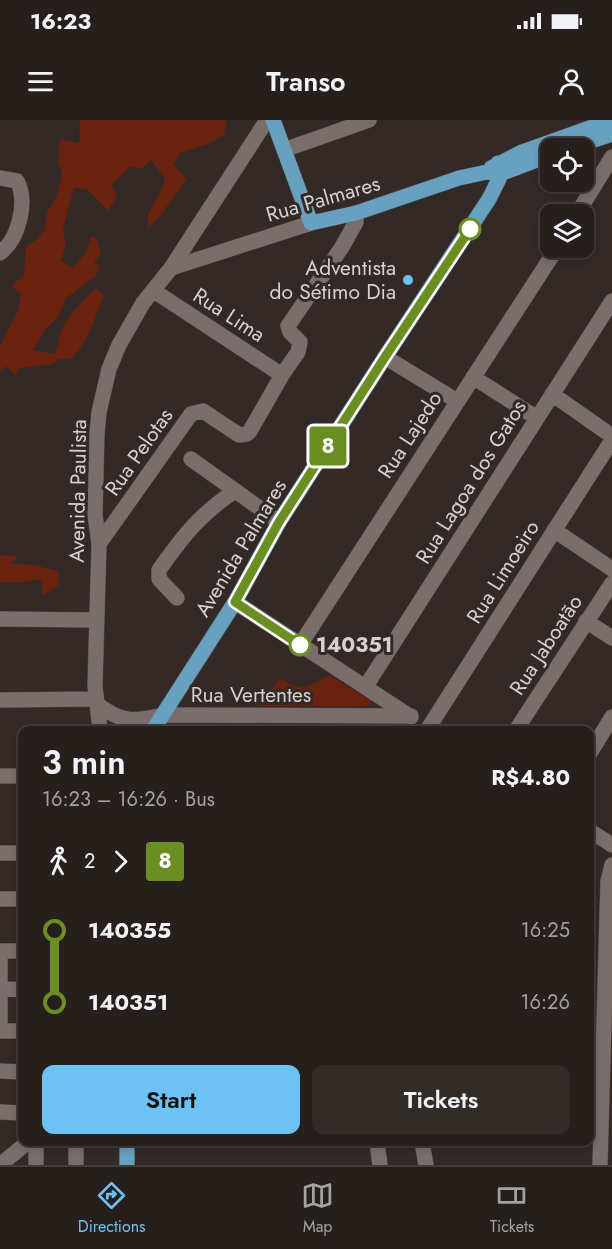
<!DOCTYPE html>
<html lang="en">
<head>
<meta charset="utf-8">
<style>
  body { margin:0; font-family:Jost,sans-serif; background:#322c29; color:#f1f3f6; height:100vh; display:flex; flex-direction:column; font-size:22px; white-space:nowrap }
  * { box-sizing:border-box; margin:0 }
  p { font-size:20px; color:#a4a2a3 }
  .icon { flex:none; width:33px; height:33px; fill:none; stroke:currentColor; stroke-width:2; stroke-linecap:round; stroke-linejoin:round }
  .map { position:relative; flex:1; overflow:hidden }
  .sheet { position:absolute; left:18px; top:606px; width:576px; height:420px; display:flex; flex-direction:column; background:#261f1c; border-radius:12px; box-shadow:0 3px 9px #0003,0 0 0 2px #423d3b }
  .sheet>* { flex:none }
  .badge { padding:0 12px; border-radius:4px; font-size:21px; line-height:39px }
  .tools { position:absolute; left:540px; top:18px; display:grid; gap:12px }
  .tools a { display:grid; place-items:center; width:54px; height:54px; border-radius:12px; background:#261f1c; box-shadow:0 3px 9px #0003,0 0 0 2px #423d3b; font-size:30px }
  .map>.badge { position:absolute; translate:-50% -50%; box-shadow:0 0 0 3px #fff }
  .legs { display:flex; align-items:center; gap:9px; height:66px; padding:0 24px; font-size:20px }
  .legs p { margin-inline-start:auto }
  .head { display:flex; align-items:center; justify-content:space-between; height:102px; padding:0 24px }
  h1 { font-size:33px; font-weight:600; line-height:45px }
  .primary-button { display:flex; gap:12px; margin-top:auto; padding:12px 24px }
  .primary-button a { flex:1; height:69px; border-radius:12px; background:#6ec2f3; color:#111; font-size:24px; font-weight:600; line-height:69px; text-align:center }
  .primary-button a+a { background:#322c29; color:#f1f3f6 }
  ul { padding:0 24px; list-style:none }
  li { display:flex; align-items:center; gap:21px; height:72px; font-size:22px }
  li i { display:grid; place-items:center; width:9px; height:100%; margin:0 8px; background:currentColor }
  li i::after { content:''; width:15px; height:15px; margin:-8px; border:4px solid; border-radius:50%; background:#261f1c }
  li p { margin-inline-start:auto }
  li:first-child i { background:linear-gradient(#0000 50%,currentColor 0) }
  li:last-child i { background:linear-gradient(currentColor 50%,#0000 0) }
  .status { display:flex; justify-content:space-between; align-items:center; height:42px; padding:0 30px; background:#261f1c; direction:ltr }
  .status svg { height:16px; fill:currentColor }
  header { display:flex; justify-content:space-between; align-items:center; height:78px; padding:0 24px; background:#261f1c; font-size:27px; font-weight:600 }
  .menu { display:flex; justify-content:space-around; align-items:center; height:84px; border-top:2px solid #423d3b; background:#261f1c; font-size:16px; color:#a4a2a3 }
  .menu a { display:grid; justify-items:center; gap:3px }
  .menu .selected { color:#6ec2f3 }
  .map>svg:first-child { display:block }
</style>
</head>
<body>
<div class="status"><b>16:23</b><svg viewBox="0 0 49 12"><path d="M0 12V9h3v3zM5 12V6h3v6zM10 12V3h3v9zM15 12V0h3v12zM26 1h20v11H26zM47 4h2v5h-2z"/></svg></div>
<header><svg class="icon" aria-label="menu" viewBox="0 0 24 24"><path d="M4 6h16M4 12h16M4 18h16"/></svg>Transo<svg class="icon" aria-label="person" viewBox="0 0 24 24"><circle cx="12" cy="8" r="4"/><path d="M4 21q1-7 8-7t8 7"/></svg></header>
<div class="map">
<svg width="612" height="1045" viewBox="0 0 612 1045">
  <rect width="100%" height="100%" fill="#332926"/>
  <!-- green -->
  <path fill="#68220d" d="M 80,0 L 227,0 L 224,15 L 208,24 L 180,33 L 174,45 L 187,59 L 160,96 L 148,108 L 148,93 L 162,69 L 165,58 L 151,40 L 141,49 L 130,46 L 112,65 L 117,76 L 108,91 L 88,70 L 74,68 L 63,109 L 66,124 L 61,141 L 73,148 L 87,130 L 91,116 L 97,119 L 101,133 L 94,144 L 100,145 L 96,156 L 65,179 L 58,197 L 45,210 L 33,230 L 54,234 C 59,226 58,220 61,211 C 67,195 84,180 96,168 L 104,175 C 95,198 89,221 71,239 L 60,239 L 52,244 L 20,248 L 15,255 L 6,246 L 0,251 L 0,226 L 18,190 L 21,174 L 11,166 L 24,155 L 26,126 L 35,121 L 44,111 L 47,92 L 56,79 L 62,53 L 58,42 L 60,19 L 79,23 Z
    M 0,435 L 19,436 L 10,443 L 34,445 L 58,451 L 60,464 L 43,476 L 41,459 L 25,462 L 0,462 Z
    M 329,555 L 371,580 L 369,586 L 258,586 L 280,558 C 301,573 309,567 329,555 Z"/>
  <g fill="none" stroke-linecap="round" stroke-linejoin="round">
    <defs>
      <path id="minor" d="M 284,30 L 369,0
        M 0,58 L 17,61 C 28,81 19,119 0,133
        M 577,94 L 612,37
        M 171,148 L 311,103
        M 154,171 L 282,255
        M 385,237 L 457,281
        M 473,257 L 537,298
        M 552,274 L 612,316
        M 191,339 L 279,402
        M 554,410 L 612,449
        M 99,424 L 191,294 L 203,291 L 239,315 L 247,314 L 250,311 L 282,255 L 298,232 L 300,222 L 290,212 L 288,206 L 342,127 L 356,102 L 356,93
        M 177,478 L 159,459 L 159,450 C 183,416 200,394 235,371
        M 235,482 L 411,597
        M 0,499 L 95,500
        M 586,501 L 612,518
        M 300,525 L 557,128
        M 366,566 L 612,181
        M 0,580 L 96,579
        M 97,584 C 122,603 133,602 163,595 L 411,596
        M 429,607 L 612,320
        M 100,610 L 95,566 L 99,424 L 95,395 L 97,314 L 99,292 L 109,249 L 119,225 L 143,183 L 171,148 L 267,0
        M 516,610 L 612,463
        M 590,633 L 612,597
        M 0,656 L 22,656
        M 590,711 L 612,725
        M 0,733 L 22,733
        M 0,779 L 22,779
        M 0,831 L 0,911
        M 0,831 L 22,831
        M 1,868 L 22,870
        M 0,911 L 22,911
        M 0,951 L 22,952
        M 0,992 L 22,993
        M 76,1022 L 76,1045
        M 377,1022 L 380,1045
        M 422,1022 L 426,1045
        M 0,1045 L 28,1022
        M 36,1045 L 36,1022
        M 600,1045 L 607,793 L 608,761 L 612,745"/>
      <path id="major" d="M 273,0 L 311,103 L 356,93 L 459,58 L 487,52 L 500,54 L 550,35
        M 569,28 L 612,14
        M 491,48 L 522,32 L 612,0
        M 153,610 L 235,482 L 279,402 L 385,237 L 489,79 L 499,59 L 498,43
        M 127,1022 L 127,1045"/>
    </defs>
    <!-- minor casing -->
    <use href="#minor" stroke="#4f4745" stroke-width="16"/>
    <!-- major casing -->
    <use href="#major" stroke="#4f4745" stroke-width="16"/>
    <!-- minor -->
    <use href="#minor" stroke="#796e6b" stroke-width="15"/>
    <!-- major -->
    <use href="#major" stroke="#68a0c0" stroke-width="15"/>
  </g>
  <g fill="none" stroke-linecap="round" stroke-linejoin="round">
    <defs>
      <path id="line-1" d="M 300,525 L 235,482 L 279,402 L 385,237 L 470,109"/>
    </defs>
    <!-- line-1 casing -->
    <use href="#line-1" stroke="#fff" stroke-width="14"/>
    <!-- line-1 -->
    <use href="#line-1" stroke="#6b8e23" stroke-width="9"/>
  </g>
  <!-- markers -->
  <g fill="#fff" stroke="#6b8e23" stroke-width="3">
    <circle cx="470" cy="109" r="10"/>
    <circle cx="300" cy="525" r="10"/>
  </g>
  <circle fill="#6ec2f3" stroke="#332926" stroke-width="2" cx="408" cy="160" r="6"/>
  <g text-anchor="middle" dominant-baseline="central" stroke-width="6" stroke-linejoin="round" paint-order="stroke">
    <!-- street labels -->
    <g font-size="21" fill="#d7d1cf" stroke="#332926">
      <text transform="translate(323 79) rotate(-16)">Rua Palmares</text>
      <text transform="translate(229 195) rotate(33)">Rua Lima</text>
      <text transform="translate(410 315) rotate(-57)">Rua Lajedo</text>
      <text transform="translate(139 332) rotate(-55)">Rua Pelotas</text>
      <text transform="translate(471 362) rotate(-58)">Rua Lagoa dos Gatos</text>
      <text transform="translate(78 371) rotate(-89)">Avenida Paulista</text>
      <text transform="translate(241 428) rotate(-59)">Avenida Palmares</text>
      <text transform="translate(503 452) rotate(-58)">Rua Limoeiro</text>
      <text transform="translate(546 525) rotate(-57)">Rua Jaboatão</text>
      <text x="251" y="575">Rua Vertentes</text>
    </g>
    <!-- poi labels -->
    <g font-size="21" fill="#d7d1cf" stroke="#332926" text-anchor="end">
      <text x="396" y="148">Adventista<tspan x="396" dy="24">do Sétimo Dia</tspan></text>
    </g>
    <!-- stop labels -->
    <g font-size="21" font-weight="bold" fill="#d7d1cf" stroke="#332926" text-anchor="start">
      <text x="316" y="525">140351</text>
    </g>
  </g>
</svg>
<div class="tools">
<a><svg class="icon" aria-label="locate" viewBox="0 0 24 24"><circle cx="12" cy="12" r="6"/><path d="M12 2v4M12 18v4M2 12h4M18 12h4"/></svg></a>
<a><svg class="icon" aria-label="layers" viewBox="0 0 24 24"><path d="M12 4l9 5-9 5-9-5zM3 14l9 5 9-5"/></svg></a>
</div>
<b class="badge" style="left:328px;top:326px;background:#6b8e23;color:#fff">8</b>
<section class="sheet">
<div class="head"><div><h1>3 min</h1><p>16:23 – 16:26 · Bus</p></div><b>R$4.80</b></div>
<div class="legs"><svg class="icon" aria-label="walk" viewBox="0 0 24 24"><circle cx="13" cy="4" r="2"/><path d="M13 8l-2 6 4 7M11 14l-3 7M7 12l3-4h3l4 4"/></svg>2<svg class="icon" aria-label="forward" viewBox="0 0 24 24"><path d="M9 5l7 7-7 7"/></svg><b class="badge" style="background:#6b8e23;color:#fff">8</b></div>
<ul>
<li><i style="color:#6b8e23"></i><b>140355</b><p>16:25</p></li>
<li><i style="color:#6b8e23"></i><b>140351</b><p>16:26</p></li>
</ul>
<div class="primary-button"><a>Start</a><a>Tickets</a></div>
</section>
</div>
<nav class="menu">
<a class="selected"><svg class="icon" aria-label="directions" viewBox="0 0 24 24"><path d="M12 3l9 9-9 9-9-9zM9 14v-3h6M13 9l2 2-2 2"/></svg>Directions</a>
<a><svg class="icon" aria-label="map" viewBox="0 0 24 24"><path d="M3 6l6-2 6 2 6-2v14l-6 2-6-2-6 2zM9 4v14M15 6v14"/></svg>Map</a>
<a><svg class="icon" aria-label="tickets" viewBox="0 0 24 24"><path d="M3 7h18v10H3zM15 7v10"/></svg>Tickets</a>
</nav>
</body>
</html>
